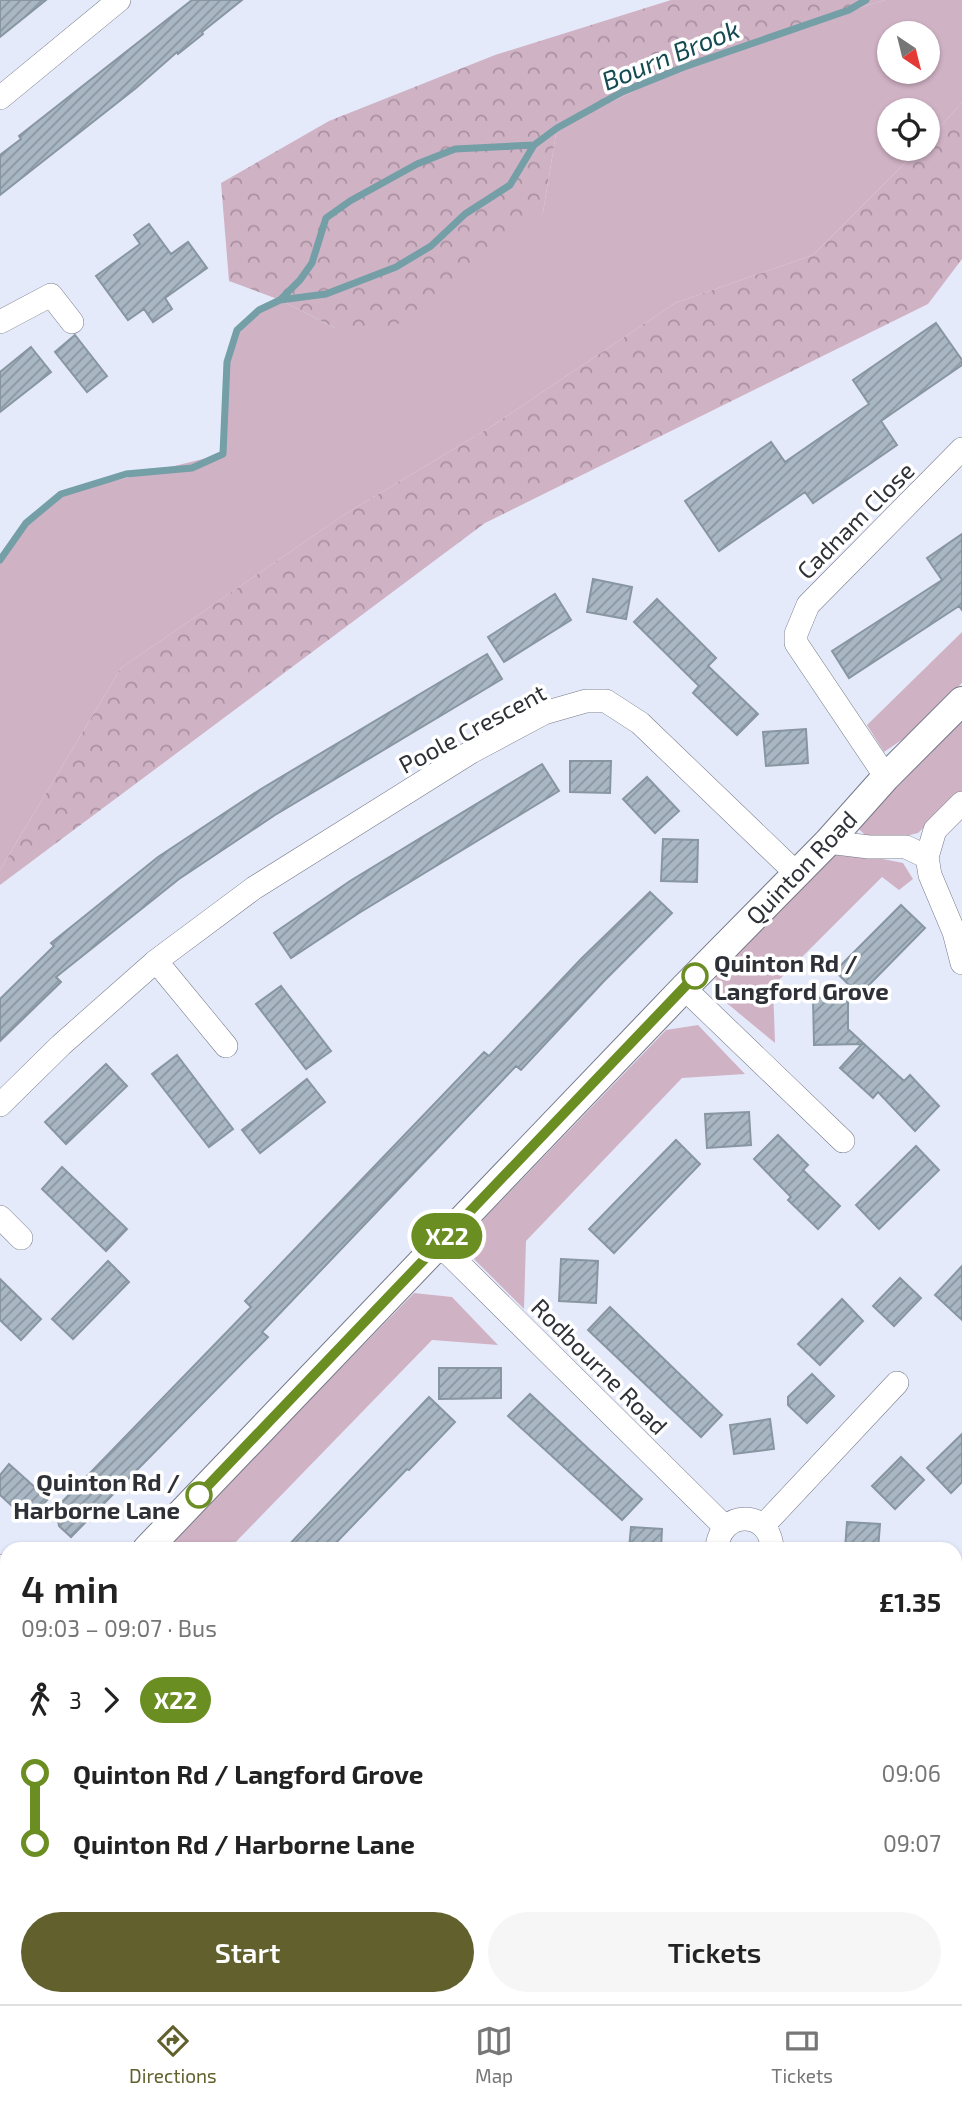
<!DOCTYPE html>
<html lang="en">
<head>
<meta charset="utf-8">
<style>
  body { margin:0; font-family:"Exo 2",sans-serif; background:#f6f6f6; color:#222; height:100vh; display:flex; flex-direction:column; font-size:26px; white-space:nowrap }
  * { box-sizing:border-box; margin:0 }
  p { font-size:23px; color:#767676 }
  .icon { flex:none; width:38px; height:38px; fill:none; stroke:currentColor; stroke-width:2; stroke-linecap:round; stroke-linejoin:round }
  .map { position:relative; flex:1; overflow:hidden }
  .drawer { position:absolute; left:0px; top:1542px; width:962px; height:464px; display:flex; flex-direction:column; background:#fff; border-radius:21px 21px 0 0; box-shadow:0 2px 5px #0004 }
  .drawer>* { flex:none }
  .badge { padding:0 14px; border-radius:23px; font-size:24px; line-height:46px }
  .needle { width:46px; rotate:145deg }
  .tools { position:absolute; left:877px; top:21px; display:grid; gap:14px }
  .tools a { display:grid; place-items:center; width:63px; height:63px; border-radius:50%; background:#fff; box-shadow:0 2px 5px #0004; font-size:35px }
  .map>.badge { position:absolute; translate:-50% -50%; box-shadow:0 0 0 4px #fff }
  .legs { display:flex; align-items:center; gap:10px; height:77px; padding:0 21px; font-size:23px }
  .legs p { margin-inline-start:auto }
  .head { display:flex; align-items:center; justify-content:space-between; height:119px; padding:0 21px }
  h1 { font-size:38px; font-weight:600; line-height:52px }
  .cta { display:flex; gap:14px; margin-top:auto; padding:14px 21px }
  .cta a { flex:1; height:80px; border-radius:42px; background:#62602d; color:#fff; font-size:28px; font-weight:600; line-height:80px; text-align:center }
  .cta a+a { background:#f6f6f6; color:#222 }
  ul { padding:0 21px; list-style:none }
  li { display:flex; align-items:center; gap:24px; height:70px; font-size:26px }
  li i { display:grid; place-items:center; width:10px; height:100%; margin:0 9px; background:currentColor }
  li i::after { content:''; width:18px; height:18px; margin:-9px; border:5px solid; border-radius:50%; background:#fff }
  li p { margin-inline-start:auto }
  li:first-child i { background:linear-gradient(#0000 50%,currentColor 0) }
  li:last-child i { background:linear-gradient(currentColor 50%,#0000 0) }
  .tabs { display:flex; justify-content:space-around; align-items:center; height:98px; border-top:2px solid #e0e0e0; background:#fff; font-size:19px; color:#767676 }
  .tabs a { display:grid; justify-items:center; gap:4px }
  .tabs .on { color:#62602d }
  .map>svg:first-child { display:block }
</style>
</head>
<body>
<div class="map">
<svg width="962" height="2004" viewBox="0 0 962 2004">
  <defs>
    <pattern id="forest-crowns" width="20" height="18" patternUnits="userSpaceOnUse" patternTransform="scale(1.75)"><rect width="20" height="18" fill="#d0b2c5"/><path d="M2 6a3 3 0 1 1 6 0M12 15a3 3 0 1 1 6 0" fill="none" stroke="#a991a1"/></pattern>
    <pattern id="park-tufts" width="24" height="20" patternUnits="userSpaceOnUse" patternTransform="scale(1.75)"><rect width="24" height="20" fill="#d0b2c5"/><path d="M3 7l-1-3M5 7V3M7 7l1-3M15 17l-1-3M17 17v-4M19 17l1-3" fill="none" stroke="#a991a1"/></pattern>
    <pattern id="building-hatch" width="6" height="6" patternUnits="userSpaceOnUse" patternTransform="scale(1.75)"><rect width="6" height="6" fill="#a8b7c3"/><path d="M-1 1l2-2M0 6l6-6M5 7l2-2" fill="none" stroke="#89959f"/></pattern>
  </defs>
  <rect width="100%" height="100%" fill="#e5eafb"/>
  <!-- grass -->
  <path fill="#d0b2c5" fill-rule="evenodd" d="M 885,0 L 962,0 L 962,102 L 928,141 L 928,110 L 889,110 L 889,149 L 919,149 L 813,255 L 675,303 L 489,428 L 345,514 L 121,668 L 0,870 L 0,560 L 26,523 L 61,494 L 223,454 C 225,424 221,350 239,329 C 250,315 264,308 280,300 L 337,329 L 543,212 L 557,128 L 684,67 L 797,27 ZM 889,33 L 928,33 L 928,72 L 889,72 Z
    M 962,632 L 962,683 L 903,739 L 884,752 L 867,725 Z
    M 962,715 L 962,791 L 918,833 L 902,837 L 867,837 L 856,826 Z
    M 833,854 L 878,858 L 903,863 L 913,879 L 899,890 L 882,877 L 773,986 L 775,1043 L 717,995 L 715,973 Z
    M 698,1025 L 745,1074 L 682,1078 L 526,1241 L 524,1309 L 474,1259 L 477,1226 L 666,1030 Z
    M 414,1293 L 452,1297 L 498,1345 L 432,1340 L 229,1549 L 164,1549 Z
    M 956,1977 L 962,1977 L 962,2004 L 658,2004 L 659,1998 L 956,1998 Z"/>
  <!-- forest -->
  <path fill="url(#forest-crowns)" d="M 671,0 L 885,0 L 797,27 L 684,67 L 557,128 L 543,212 L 384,335 L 337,329 L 280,300 L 229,281 L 221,183 L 329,121 L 495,55 Z
    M 962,102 L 962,259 L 928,304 L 485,523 L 0,885 L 0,870 L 121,668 L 345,514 L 489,428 L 675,303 L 813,255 L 919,149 L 928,149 L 928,141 Z"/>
  <!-- park -->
  <path fill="url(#park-tufts)" d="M 962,1644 L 962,1937 L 956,1937 L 956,1659 Z"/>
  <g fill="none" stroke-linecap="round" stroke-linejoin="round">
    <!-- stream -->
    <path stroke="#749fa7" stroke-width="7" d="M 281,299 L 300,280 L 312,263 L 326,218 L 350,201 L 417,164 L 455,149 L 534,145
      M 0,560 L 26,523 L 61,494 L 126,474 L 192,468 L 223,454 L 227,362 L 237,330 L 259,310 L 280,300 L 326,294 L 396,267 L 431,246 L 465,214 L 510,185 L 534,145 L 557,128 L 622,92 L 684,67 L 849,10 L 866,0"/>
  </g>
  <!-- building -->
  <path fill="url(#building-hatch)" stroke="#8796a1" stroke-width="2" d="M 0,0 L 46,0 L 0,37 Z
    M 192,0 L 242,0 L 202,32 L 203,34 L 178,54 L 177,52 L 136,88 L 0,195 L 0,155 L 21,139 L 19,136 Z
    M 149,224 L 171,254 L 188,242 L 207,268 L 165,298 L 172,309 L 153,322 L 144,309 L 128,320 L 96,276 L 140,244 L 134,235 Z
    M 936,323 L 962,360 L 962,365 L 881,421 L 897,445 L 813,503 L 805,492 L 719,551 L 685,501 L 771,442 L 785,462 L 869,404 L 853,380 Z
    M 75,335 L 107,376 L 87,392 L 55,352 Z
    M 31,347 L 51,372 L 0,412 L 0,372 Z
    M 962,534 L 962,610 L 959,606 L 849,678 L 832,651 L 942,580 L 927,558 Z
    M 593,579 L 632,587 L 626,619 L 587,612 Z
    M 555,594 L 571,620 L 504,662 L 488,637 Z
    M 657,599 L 716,658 L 708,666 L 758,714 L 737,735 L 693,693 L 699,686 L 634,622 Z
    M 487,654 L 502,679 L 275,815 L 179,879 L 56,977 L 61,982 L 0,1041 L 0,999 L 54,946 L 51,943 L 158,857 L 261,789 Z
    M 806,729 L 808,763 L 766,766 L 763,732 Z
    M 570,761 L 611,761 L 610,793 L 570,792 Z
    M 542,764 L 559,791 L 359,913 L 291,958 L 274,933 L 350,881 Z
    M 647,777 L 679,811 L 655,833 L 623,799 Z
    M 663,839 L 698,840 L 697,882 L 661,881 Z
    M 650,892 L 672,913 L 604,981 L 521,1070 L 516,1066 L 494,1089 L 262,1332 L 268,1337 L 71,1537 L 59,1526 L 56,1508 L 251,1307 L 245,1301 L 484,1052 L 489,1056 L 581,959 Z
    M 901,905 L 925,928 L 859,995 L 835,971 Z
    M 281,986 L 331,1051 L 306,1069 L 256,1004 Z
    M 848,997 L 848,1029 L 904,1081 L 910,1075 L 939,1106 L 915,1131 L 878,1092 L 873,1098 L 840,1068 L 862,1044 L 814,1045 L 813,998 Z
    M 177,1055 L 233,1129 L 209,1147 L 152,1074 Z
    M 106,1064 L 127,1086 L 66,1144 L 45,1122 Z
    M 307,1079 L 325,1102 L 260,1153 L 242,1130 Z
    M 749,1112 L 751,1145 L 707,1148 L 705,1114 Z
    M 778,1135 L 808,1165 L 803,1170 L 840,1206 L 818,1229 L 788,1200 L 791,1197 L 754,1159 Z
    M 676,1140 L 700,1164 L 614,1253 L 589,1229 Z
    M 916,1146 L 939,1170 L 879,1229 L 856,1205 Z
    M 62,1167 L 127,1229 L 106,1251 L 42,1189 Z
    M 561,1259 L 598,1261 L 596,1303 L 559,1301 Z
    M 108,1261 L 129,1282 L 73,1339 L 52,1319 Z
    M 962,1266 L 962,1320 L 935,1295 Z
    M 900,1278 L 921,1298 L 894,1326 L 873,1306 Z
    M 0,1279 L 41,1319 L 21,1340 L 0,1320 Z
    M 842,1299 L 863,1321 L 820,1365 L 798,1344 Z
    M 610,1307 L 722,1415 L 701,1437 L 588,1330 Z
    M 439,1368 L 501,1368 L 501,1398 L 439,1399 Z
    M 812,1374 L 834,1396 L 807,1423 L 788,1405 L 788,1397 Z
    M 530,1394 L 642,1499 L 622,1520 L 508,1416 Z
    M 429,1397 L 455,1422 L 409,1470 L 407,1469 L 330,1549 L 285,1549 Z
    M 770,1419 L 774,1449 L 734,1454 L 730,1425 Z
    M 962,1434 L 962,1482 L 951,1493 L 927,1468 Z
    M 901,1457 L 924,1480 L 895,1509 L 872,1486 Z
    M 9,1464 L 48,1499 L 28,1521 L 0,1495 L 0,1475 Z
    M 847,1522 L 880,1524 L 878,1549 L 845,1549 Z
    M 631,1527 L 662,1529 L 661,1549 L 629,1549 Z"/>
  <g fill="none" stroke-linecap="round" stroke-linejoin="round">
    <defs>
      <path id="minor" d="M 0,98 L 119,0
        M 0,322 L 51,295 L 72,322
        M 886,777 L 796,643 L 796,634 L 808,605 L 962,449
        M 962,803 L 935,830 L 927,857 L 930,875 L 954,932 L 962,963
        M 828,842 L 869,847 L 906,847 L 927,857
        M 156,961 L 226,1046
        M 684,988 L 843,1141
        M 0,1105 L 61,1045 L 156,961 L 254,888 L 471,752 L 544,713 L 586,701 L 606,701 L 640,723 L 796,873
        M 0,1217 L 21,1238
        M 439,1244 L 725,1527
        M 763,1526 L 897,1383
        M 717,1549 C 719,1509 771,1509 772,1549
        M 0,1566 L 7,1573"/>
      <path id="tertiary" d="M 147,1549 L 684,988 L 828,842 L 886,777 L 962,701
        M 0,1743 L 7,1712"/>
      <path id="primary" d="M 0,1776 L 7,1775
        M 956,1964 L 962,1964
        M 632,1998 L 632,2004"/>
    </defs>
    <!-- minor casing -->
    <use href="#minor" stroke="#757988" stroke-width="24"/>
    <!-- tertiary casing -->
    <use href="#tertiary" stroke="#757988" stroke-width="30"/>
    <!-- primary casing -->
    <use href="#primary" stroke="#757988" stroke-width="37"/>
    <!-- minor -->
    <use href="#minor" stroke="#fff" stroke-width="23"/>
    <!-- tertiary -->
    <use href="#tertiary" stroke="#fff" stroke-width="28"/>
    <!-- primary -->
    <use href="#primary" stroke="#fff" stroke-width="35"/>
  </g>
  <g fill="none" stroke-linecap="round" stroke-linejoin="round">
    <defs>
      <path id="line-1" d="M 199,1495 L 695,976"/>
    </defs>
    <!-- line-1 casing -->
    <use href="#line-1" stroke="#fff" stroke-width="16"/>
    <!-- line-1 -->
    <use href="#line-1" stroke="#6b8e23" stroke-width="10"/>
  </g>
  <!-- markers -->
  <g fill="#fff" stroke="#6b8e23" stroke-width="3.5">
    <circle cx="695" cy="976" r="12"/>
    <circle cx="199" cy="1495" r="12"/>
  </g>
  <g text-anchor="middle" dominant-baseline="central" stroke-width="7" stroke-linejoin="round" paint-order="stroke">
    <!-- street labels -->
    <g font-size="24" fill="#2f3138" stroke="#fff">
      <text transform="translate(855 520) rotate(-45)">Cadnam Close</text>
      <text transform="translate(472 728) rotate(-28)">Poole Crescent</text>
      <text transform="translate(801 867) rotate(-46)">Quinton Road</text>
      <text transform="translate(600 1366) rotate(45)">Rodbourne Road</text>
    </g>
    <!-- stop labels -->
    <g font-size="24" font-weight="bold" fill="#2f3138" stroke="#fff" text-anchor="start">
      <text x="714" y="962">Quinton Rd /<tspan x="714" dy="28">Langford Grove</tspan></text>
      <text x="180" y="1481" text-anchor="end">Quinton Rd /<tspan x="180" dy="28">Harborne Lane</tspan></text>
    </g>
    <!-- water labels -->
    <g font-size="26" font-style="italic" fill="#144a51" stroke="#fff">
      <text transform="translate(670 54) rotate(-22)">Bourn Brook</text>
    </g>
  </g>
</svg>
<div class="tools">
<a><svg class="needle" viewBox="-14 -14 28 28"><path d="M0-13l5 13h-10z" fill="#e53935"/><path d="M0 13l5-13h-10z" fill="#767676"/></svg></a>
<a><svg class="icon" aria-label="locate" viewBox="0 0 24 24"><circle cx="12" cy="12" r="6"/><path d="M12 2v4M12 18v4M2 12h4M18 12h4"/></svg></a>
</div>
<b class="badge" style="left:447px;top:1236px;background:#6b8e23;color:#fff">X22</b>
<section class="drawer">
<div class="head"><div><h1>4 min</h1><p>09:03 – 09:07 · Bus</p></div><b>£1.35</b></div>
<div class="legs"><svg class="icon" aria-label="walk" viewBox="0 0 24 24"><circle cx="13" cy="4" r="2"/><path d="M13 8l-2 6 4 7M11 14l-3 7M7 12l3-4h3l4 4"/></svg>3<svg class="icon" aria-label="forward" viewBox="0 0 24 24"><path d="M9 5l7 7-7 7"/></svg><b class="badge" style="background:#6b8e23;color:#fff">X22</b></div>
<ul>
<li><i style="color:#6b8e23"></i><b>Quinton Rd / Langford Grove</b><p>09:06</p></li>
<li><i style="color:#6b8e23"></i><b>Quinton Rd / Harborne Lane</b><p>09:07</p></li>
</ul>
<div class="cta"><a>Start</a><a>Tickets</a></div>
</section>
</div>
<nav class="tabs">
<a class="on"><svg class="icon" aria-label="directions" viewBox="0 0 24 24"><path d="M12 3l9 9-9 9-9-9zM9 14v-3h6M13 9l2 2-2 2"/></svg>Directions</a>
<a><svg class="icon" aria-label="map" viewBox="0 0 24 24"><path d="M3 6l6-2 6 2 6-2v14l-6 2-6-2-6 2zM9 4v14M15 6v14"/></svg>Map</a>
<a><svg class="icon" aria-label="tickets" viewBox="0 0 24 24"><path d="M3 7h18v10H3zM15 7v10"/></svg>Tickets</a>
</nav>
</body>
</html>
